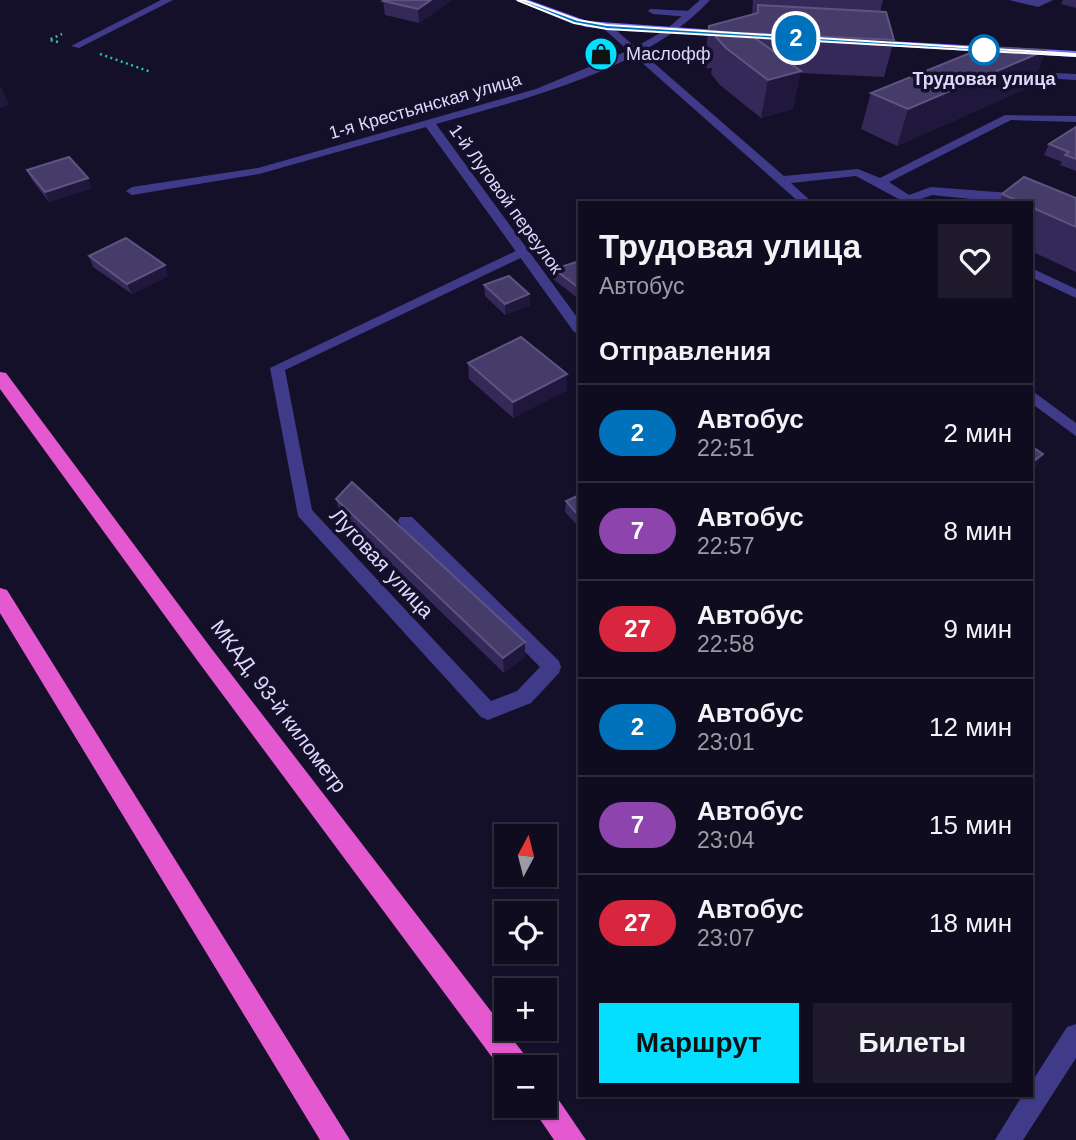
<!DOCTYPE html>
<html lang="ru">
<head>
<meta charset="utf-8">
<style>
  body { margin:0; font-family:Helvetica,sans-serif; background:#1e1a2c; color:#f1f3f6; height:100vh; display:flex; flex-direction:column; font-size:26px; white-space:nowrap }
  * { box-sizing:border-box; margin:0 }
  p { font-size:23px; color:#9c9ba4 }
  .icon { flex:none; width:38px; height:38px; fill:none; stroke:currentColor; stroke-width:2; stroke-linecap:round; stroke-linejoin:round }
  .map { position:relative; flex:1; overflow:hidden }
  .drawer { position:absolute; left:578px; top:201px; width:455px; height:896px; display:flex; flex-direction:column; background:#100c1f; border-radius:0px; box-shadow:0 2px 5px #0004,0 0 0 2px #302c3d }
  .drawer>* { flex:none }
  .badge { padding:0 14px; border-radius:23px; font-size:24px; line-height:46px }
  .needle { width:46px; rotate:7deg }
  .fabs { position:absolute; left:494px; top:824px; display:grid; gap:14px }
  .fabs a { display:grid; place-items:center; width:63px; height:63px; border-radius:0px; background:#100c1f; box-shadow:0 2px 5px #0004,0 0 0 2px #302c3d; font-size:35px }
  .map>.badge { position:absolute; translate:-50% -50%; box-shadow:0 0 0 4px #fff }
  h2 { padding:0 21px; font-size:26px; line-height:63px }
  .round { display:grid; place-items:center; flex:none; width:74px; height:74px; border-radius:0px; background:#1e1a2c }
  .head { display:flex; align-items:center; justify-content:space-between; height:119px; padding:0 21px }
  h1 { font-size:33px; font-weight:700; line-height:52px }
  .primary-button { display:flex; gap:14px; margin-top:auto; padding:14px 21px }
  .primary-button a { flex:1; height:80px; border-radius:0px; background:#04dfff; color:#111; font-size:28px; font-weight:700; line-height:80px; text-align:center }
  .primary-button a+a { background:#1e1a2c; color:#f1f3f6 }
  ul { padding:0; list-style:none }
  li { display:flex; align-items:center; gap:21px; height:98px; padding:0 21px; border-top:2px solid #302c3d }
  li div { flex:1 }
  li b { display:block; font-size:26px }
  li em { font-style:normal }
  li .badge { min-width:77px; font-weight:700; text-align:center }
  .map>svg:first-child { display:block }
</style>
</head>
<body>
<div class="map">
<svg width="1076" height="1140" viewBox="0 0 1076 1140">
  <rect width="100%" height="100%" fill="#151029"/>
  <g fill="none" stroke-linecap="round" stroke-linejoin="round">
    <!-- path -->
    <path stroke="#2fbdb8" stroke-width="2.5" stroke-dasharray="2 3.5" stroke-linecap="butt" d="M 58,42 L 49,40 L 62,34
      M 100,54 L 151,72"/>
    <!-- service -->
    <path fill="#403b89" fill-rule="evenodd" d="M 1009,0 L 1053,0 L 1038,7 Z
      M 650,9 L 690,11 L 695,14 L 690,17 L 653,14 L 648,11 Z
      M 604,25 L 610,25 L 784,176 L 858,169 L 880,178 L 1005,115 L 1076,116 L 1076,122 L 1011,120 L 889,182 L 909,195 L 931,187 L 1010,193 L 1030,200 L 1032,203 L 1031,205 L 932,195 L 918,200 L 920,203 L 906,203 L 856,176 L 791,183 L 813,203 L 800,203 L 604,29 Z
      M 1013,71 L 1076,74 L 1076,80 L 1009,76 L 1008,74 Z
      M 522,248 L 527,249 L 527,255 L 285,370 L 312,510 L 491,701 L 517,691 L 540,667 L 400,525 L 398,521 L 400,517 L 412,517 L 559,661 L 561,667 L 559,673 L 531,703 L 488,720 L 481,717 L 298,516 L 270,368 Z
      M 1031,268 L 1076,289 L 1076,298 L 1031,277 Z
      M 1031,390 L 1076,423 L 1076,436 L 1031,403 Z
      M 1076,1024 L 1076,1058 L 1023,1140 L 995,1140 L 1022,1096 L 1031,1096 L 1031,1083 L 1067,1027 Z"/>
    <!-- minor -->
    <path fill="#403b89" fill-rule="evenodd" d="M 161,0 L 173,0 L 79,48 L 71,46 Z
      M 700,0 L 710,0 C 646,70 524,99 436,124 L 579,320 L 579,333 L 574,332 L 426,127 L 259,174 L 132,195 L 126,191 L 132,187 L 258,168 L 536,89 L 632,49 L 667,29 Z"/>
    <!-- secondary -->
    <path fill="#776fff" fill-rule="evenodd" d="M 515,0 L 529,0 L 587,21 L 730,31 L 735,34 L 730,37 L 586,27 Z
      M 870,40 L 1076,51 L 1076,57 L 867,45 L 867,41 Z"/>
    <!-- trunk -->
    <path fill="#e459d0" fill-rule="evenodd" d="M 0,372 L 6,373 L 211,648 L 527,1058 L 530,1068 L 506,1068 L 506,1076 L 197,660 L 0,389 Z
      M 0,588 L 7,590 L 350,1140 L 320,1140 L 0,613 Z
      M 544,1089 L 554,1093 L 586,1140 L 554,1140 L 531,1106 L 544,1106 Z"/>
  </g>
  <!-- wall -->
  <path fill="#342958" d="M 452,0 L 419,23 L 385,15 L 383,1 Z
    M 753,0 L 883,0 L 880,12 L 894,40 L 884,77 L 800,73 L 793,109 L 761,118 L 720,85 L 711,74 L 712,68 L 705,68 L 704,63 L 709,26 L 752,15 Z
    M 1063,0 L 1076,0 L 1076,8 L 1061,4 Z
    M 1046,50 L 1032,86 L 897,146 L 861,129 L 871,93 Z
    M 1076,127 L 1076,171 L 1060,165 L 1062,162 L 1044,155 L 1049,144 Z
    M 27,170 L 92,188 L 49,202 L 32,180 Z
    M 1002,194 L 1076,198 L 1076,272 L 1031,251 L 1031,203 L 999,203 Z
    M 89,256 L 168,276 L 132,294 L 93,267 Z
    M 579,261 L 579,299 L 553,279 L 554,269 Z
    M 484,285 L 529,294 L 530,305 L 505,315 L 485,296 Z
    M 468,363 L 567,390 L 513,418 L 469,379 Z
    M 579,495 L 579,527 L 565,512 L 566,501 Z
    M 336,499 L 525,642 L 525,657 L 504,673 L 340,514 Z"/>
  <!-- shaded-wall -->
  <path fill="#20173d" d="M 431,0 L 452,0 L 419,23 L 418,9 Z
    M 1046,50 L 1032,86 L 897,146 L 908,109 Z
    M 801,71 L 793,109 L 761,118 L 768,80 Z
    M 1,86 L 9,105 L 0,108 L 0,87 Z
    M 88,178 L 92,188 L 49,202 L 45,192 Z
    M 165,265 L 168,276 L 132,294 L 127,284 Z
    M 529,294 L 530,305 L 505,315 L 505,304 Z
    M 567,374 L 567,390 L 513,418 L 513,402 Z
    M 1043,454 L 1037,465 L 1031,470 L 1031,463 Z
    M 525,642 L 525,657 L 504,673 L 503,658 Z"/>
  <!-- building -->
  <path fill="#463c6a" stroke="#5e5481" stroke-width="2" d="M 385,0 L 431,0 L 418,9 L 383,1 Z
    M 758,5 L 886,12 L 894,40 L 748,33 L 801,71 L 768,80 L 726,48 L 716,37 L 718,31 L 709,31 L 709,26 L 758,13 Z
    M 985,47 L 1046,50 L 908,109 L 871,93 Z
    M 1076,127 L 1076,159 L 1065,155 L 1069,152 L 1049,144 Z
    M 69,157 L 88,178 L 45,192 L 27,170 Z
    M 1024,177 L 1076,198 L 1076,227 L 1031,207 L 1031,203 L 1022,203 L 1002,194 Z
    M 126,238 L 165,265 L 127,284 L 89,256 Z
    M 579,261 L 579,288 L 554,269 Z
    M 509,276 L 529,294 L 505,304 L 484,285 Z
    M 521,337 L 567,374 L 513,402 L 468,363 Z
    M 1031,446 L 1043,454 L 1031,463 Z
    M 352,482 L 525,642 L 503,658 L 336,499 Z
    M 579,495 L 579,516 L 566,501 Z"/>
  <!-- line -->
  <path fill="#0072bc" stroke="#fff" stroke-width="2" d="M 517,0 L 523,0 L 578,20 L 607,25 L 1076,54 L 1076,56 L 607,29 L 574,23 Z"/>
  <!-- icons -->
  <defs>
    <symbol id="shop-disc" viewBox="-11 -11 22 22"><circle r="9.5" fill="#04dfff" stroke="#151029"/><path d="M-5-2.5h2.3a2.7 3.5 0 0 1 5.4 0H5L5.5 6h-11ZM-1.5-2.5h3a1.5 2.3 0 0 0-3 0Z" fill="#111"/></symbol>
  </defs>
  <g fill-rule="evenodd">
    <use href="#shop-disc" x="582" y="35" width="38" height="38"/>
  </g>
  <!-- markers -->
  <circle fill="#fff" stroke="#0072bc" stroke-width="3.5" cx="984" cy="50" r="14"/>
  <g text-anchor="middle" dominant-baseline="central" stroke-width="7" stroke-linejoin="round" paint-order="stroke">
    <!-- far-poi labels -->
    <g font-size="18" fill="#ded8ff" stroke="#151029" text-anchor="start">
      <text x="626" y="54">Маслофф</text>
    </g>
    <!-- far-stop labels -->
    <g font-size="18" font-weight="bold" fill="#ded8ff" stroke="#151029">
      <text x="984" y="79">Трудовая улица</text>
    </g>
    <!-- far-street labels -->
    <g font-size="18" fill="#ded8ff" stroke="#151029">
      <text transform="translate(425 106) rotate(-16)">1-я Крестьянская улица</text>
      <text transform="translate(506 199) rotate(54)">1-й Луговой переулок</text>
    </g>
    <!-- street labels -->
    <g font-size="21" fill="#ded8ff" stroke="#151029">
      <text transform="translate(382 563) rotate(47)">Луговая улица</text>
      <text transform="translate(279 706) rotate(53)">МКАД, 93-й километр</text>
    </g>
  </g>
</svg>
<div class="fabs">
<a><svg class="needle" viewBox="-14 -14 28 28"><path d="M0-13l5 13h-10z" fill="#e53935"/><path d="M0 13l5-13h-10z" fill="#9c9ba4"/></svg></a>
<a><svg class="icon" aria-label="locate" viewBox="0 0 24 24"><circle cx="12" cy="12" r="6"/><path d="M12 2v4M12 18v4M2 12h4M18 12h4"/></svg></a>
<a>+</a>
<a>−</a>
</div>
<b class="badge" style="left:796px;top:38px;background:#0072bc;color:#fff">2</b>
<section class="drawer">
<div class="head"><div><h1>Трудовая улица</h1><p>Автобус</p></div><a class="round"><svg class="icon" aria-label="heart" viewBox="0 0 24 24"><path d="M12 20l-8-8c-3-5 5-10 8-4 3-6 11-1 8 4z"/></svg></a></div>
<h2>Отправления</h2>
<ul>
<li><span class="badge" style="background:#0072bc;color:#fff">2</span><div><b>Автобус</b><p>22:51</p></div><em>2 мин</em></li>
<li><span class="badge" style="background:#8e44ad;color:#fff">7</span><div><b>Автобус</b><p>22:57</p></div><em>8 мин</em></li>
<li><span class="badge" style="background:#d7263d;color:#fff">27</span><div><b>Автобус</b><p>22:58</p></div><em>9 мин</em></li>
<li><span class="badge" style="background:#0072bc;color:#fff">2</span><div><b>Автобус</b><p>23:01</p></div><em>12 мин</em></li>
<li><span class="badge" style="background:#8e44ad;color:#fff">7</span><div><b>Автобус</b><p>23:04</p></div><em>15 мин</em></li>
<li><span class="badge" style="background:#d7263d;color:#fff">27</span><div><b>Автобус</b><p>23:07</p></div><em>18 мин</em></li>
</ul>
<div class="primary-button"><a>Маршрут</a><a>Билеты</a></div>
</section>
</div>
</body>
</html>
